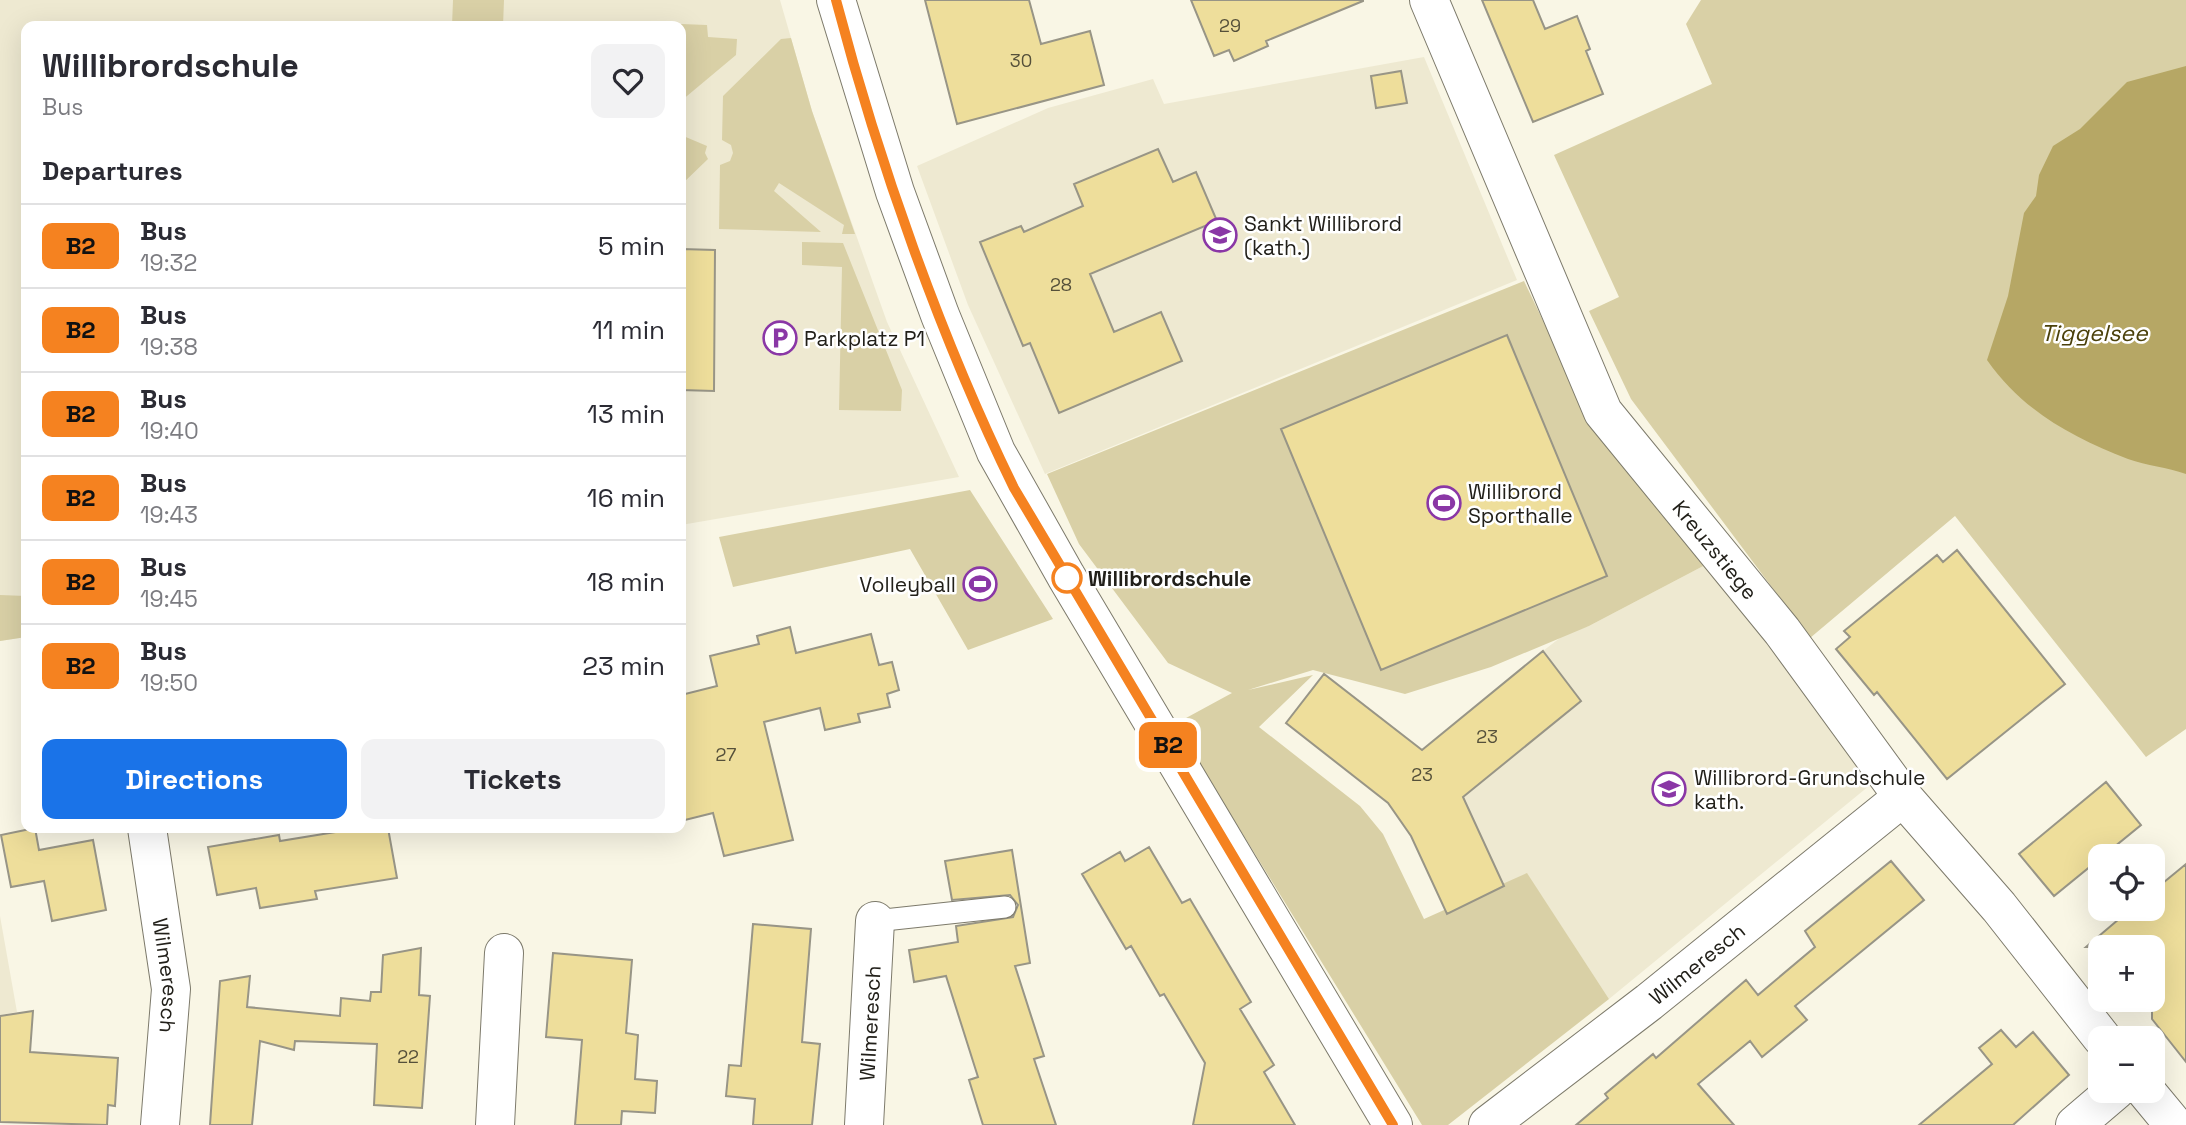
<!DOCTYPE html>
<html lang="en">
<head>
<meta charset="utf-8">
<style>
  body { margin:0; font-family:"Space Grotesk",sans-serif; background:#f2f2f3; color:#2b2b33; height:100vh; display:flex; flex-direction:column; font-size:26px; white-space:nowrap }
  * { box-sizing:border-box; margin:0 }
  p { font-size:23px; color:#7c7c81 }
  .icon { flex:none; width:38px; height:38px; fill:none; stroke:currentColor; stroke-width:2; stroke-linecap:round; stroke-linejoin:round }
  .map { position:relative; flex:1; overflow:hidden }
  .panel { position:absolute; left:21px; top:21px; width:665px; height:812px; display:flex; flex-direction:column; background:#fff; border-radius:14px; box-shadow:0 7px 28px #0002 }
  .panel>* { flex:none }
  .badge { padding:0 14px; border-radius:10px; font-size:24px; line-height:46px }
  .buttons { position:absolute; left:2088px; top:844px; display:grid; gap:14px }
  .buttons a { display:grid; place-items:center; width:77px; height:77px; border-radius:14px; background:#fff; box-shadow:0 7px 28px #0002; font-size:35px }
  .map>.badge { position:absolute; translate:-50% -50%; box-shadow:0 0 0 4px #fff }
  h2 { padding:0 21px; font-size:26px; line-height:63px }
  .round { display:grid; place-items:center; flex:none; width:74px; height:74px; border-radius:14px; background:#f2f2f3 }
  .overview { display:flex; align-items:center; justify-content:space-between; height:119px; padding:0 21px }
  h1 { font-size:33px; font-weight:700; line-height:52px }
  .button { display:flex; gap:14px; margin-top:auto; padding:14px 21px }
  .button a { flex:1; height:80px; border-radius:14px; background:#1a73e8; color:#fff; font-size:28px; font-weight:700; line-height:80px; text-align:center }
  .button a+a { background:#f2f2f3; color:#2b2b33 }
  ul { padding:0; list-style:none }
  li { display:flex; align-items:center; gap:21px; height:84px; padding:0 21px; border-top:2px solid #e1e1e2 }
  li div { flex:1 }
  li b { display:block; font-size:26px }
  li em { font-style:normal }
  li .badge { min-width:77px; font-weight:700; text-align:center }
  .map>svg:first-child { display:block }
</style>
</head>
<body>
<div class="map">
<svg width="2186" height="1125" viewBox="0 0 2186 1125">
  <rect width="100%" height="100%" fill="#f9f6e5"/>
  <!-- built -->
  <path fill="#eee9d1" d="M 0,0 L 780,0 L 812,111 L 887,322 L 959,477 L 681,525 L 681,26 L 26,26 L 26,637 L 0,641 Z
    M 1424,57 L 1517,280 L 1045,474 L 968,305 L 917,166 L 1048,108 L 1153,79 L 1164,104 Z
    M 1709,563 L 1716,578 L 1875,781 L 1609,999 L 1527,874 L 1504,886 L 1463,797 L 1581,701 L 1543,651 L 1565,634 L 1589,626 Z
    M 0,916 L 17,1012 L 0,1015 Z"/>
  <!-- green -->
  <path fill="#d9d0a6" d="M 453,0 L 504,0 L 503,26 L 452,26 Z
    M 1701,0 L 2186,0 L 2186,729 L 2146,757 L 1955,516 L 1810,638 L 1631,399 L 1589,311 L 1619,297 L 1554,155 L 1712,84 L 1686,24 Z
    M 681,24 L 707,25 L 708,37 L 737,39 L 736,55 L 681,101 Z
    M 791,38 L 812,111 L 855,234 L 842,234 L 844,225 L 779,183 L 774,191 L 821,232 L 719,229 L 720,165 L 730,161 L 733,153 L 731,145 L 722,140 L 723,96 L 781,39 Z
    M 681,135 L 707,146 L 705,153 L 708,159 L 681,185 Z
    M 802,242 L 843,243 L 902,390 L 901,411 L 839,410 L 842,267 L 802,265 Z
    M 1524,281 L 1590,419 L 1709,563 L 1589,626 L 1491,667 L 1405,694 L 1313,670 L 1248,690 L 1313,675 L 1259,727 L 1360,806 L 1383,834 L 1424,919 L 1527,873 L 1609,999 L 1448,1125 L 1422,1125 L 1175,724 L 1232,693 L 1168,663 L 1079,544 L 1047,474 Z
    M 970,490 L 1053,619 L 968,650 L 910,549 L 733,587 L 719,537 Z
    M 0,595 L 26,596 L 26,637 L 0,641 Z"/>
  <!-- water -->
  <path fill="#b6a765" d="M 2186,66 L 2186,474 C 2167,467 2147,466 2128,459 C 2071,437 2022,410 1987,360 L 2008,296 L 2024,213 L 2036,196 L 2039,175 L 2053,146 L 2080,129 L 2127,82 Z"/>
  <!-- building -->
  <path fill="#eede9b" stroke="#989586" stroke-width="2" d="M 925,0 L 1029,0 L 1041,44 L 1090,31 L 1104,85 L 957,124 Z
    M 1191,0 L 1363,0 L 1363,1 L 1266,41 L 1268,46 L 1234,61 L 1229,50 L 1214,56 Z
    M 1482,0 L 1533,0 L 1545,29 L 1577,16 L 1590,49 L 1586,51 L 1603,94 L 1533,122 Z
    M 1401,71 L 1407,103 L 1376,108 L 1371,76 Z
    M 1158,149 L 1173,182 L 1196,172 L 1217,221 L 1090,274 L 1114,332 L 1161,312 L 1182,361 L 1059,413 L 1030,343 L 1023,346 L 980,242 L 1021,226 L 1024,232 L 1083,206 L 1074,184 Z
    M 681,249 L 715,250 L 714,391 L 681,390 Z
    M 1507,335 L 1607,576 L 1381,670 L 1281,429 Z
    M 1957,550 L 2065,684 L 1947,779 L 1877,692 L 1874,695 L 1836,649 L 1850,637 L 1844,631 L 1937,555 L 1943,562 Z
    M 790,627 L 796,653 L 871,634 L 879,665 L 892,662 L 899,690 L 887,694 L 890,707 L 858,714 L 860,722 L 825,730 L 820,708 L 764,722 L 793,840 L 724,856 L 713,813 L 681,821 L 681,695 L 717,686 L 710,656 L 759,644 L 757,636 Z
    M 1543,651 L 1581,701 L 1463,797 L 1504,886 L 1447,914 L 1411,836 L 1388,803 L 1286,723 L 1324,674 L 1422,750 Z
    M 2106,782 L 2141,825 L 2054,896 L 2019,854 Z
    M 35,828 L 39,850 L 93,840 L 106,910 L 52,921 L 44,881 L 11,887 L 1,835 Z
    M 360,828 L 388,828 L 397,878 L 315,891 L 317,899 L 260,908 L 256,888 L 217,895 L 208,847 L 279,835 L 280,841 Z
    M 1149,847 L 1182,903 L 1190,899 L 1251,1002 L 1240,1009 L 1274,1065 L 1264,1072 L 1295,1125 L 1193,1125 L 1205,1063 L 1164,994 L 1160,996 L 1131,946 L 1126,949 L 1082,874 L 1120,852 L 1125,861 Z
    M 1012,850 L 1030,963 L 1015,966 L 1044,1056 L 1034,1059 L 1056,1125 L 983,1125 L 969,1080 L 978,1077 L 946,976 L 914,982 L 909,950 L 958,942 L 956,926 L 1013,917 L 1018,905 L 1010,895 L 952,900 L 945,861 Z
    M 1891,861 L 1924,900 L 1795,1006 L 1807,1020 L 1762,1057 L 1750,1041 L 1698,1084 L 1734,1125 L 1576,1125 L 1608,1098 L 1605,1094 L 1653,1054 L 1656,1058 L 1746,980 L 1758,995 L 1815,947 L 1805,931 Z
    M 2186,864 L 2186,1062 L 2152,1019 L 2152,947 L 2086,947 L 2132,908 L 2152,908 L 2152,892 Z
    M 753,924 L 811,929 L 802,1042 L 820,1044 L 812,1125 L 753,1125 L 755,1099 L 726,1096 L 729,1065 L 741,1066 Z
    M 421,948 L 419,995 L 430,996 L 422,1108 L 374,1105 L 377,1044 L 295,1041 L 294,1050 L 260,1041 L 252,1125 L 210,1125 L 220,981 L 250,976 L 247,1007 L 340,1016 L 341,998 L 370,1001 L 371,992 L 381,992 L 383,955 Z
    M 553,953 L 632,960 L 626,1033 L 638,1035 L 635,1079 L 657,1081 L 655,1113 L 622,1111 L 621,1125 L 575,1125 L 582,1040 L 546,1037 Z
    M 33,1011 L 30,1052 L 118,1058 L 115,1106 L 108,1105 L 107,1125 L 0,1122 L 0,1016 Z
    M 2001,1030 L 2016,1047 L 2033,1032 L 2069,1075 L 2013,1125 L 1919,1125 L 1992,1064 L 1979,1048 Z"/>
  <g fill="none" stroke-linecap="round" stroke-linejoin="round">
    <defs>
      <path id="service" d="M 875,921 L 1005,907"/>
      <g id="minor">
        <path d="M 836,0 L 895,192 L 940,315 L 996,452 L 1066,576 L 1393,1125"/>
        <path id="s1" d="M 1429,0 L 1603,412 L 1782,631 L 1903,797 L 1999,907 L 2102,1038"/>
        <path id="s2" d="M 147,828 L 171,989 L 160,1125"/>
        <path d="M 2145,1090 L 2174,1125"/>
        <path d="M 495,1125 L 504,953"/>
        <path id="s3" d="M 864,1125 L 875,921"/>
        <path id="s4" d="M 1488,1125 L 1649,1002 L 1903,797"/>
        <path d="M 2075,1125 L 2116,1090"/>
      </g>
    </defs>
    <!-- service casing -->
    <use href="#service" stroke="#7d7a6b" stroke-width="23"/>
    <!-- minor casing -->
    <use href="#minor" stroke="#7d7a6b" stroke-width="40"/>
    <!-- service -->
    <use href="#service" stroke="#fff" stroke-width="21"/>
    <!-- minor -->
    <use href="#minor" stroke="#fff" stroke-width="38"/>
  </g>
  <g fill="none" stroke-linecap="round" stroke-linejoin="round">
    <defs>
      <path id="line" d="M 836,0 C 878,160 941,339 1014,488 L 1393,1125"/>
    </defs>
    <!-- line casing -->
    <use href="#line" stroke="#fff" stroke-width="16"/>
    <!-- line -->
    <use href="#line" stroke="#f58220" stroke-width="10"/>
  </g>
  <!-- icons -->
  <defs>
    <symbol id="school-ring" viewBox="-11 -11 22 22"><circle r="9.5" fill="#fff" stroke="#8a37a6" stroke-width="1.5"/><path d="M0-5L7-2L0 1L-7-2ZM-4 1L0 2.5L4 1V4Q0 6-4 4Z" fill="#8a37a6"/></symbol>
    <symbol id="parking-ring" viewBox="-11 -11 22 22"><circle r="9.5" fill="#fff" stroke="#8a37a6" stroke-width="1.5"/><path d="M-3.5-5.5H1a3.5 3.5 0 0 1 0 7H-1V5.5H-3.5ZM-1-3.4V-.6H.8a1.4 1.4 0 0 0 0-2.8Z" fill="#8a37a6"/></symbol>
    <symbol id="stadium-ring" viewBox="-11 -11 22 22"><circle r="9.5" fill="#fff" stroke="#8a37a6" stroke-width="1.5"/><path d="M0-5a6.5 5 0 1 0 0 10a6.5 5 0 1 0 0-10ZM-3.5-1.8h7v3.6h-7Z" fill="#8a37a6"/></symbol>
  </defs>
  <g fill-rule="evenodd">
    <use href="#school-ring" x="1201" y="216" width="38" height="38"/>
    <use href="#parking-ring" x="761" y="319" width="38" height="38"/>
    <use href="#stadium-ring" x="1425" y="484" width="38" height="38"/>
    <use href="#stadium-ring" x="961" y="565" width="38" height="38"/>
    <use href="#school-ring" x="1650" y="770" width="38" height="38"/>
  </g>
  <!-- markers -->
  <circle fill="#fff" stroke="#f58220" stroke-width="3.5" cx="1067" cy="578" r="14"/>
  <g text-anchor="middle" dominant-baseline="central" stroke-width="5" stroke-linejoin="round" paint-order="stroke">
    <!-- number labels -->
    <g font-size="18" fill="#55503a">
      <text x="1230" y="25">29</text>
      <text x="1021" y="60">30</text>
      <text x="1061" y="284">28</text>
      <text x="1487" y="736">23</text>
      <text x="726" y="754">27</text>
      <text x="1422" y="774">23</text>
      <text x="408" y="1056">22</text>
    </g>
    <!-- poi labels -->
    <g font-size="21" fill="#22201a" stroke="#fff" text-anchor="start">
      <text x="1244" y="223">Sankt Willibrord<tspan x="1244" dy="24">(kath.)</tspan></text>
      <text x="804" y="338">Parkplatz P1</text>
      <text x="1468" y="491">Willibrord<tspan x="1468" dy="24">Sporthalle</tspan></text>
      <text x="956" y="584" text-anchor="end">Volleyball</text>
      <text x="1694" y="777">Willibrord-Grundschule<tspan x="1694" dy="24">kath.</tspan></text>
    </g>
    <!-- street labels -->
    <g font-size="21" fill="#22201a" stroke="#fff">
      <text stroke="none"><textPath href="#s1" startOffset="625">Kreuzstiege</textPath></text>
      <text stroke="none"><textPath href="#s4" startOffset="264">Wilmeresch</textPath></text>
      <text stroke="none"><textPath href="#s2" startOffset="149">Wilmeresch</textPath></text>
      <text stroke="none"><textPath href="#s3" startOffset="102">Wilmeresch</textPath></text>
    </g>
    <!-- stop labels -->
    <g font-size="21" font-weight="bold" fill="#22201a" stroke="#fff" text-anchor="start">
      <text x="1088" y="578">Willibrordschule</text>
    </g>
    <!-- water labels -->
    <g font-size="23" font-style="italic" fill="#4b410b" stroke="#fff">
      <text x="2094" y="333">Tiggelsee</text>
    </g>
  </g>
</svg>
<div class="buttons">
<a><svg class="icon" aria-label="locate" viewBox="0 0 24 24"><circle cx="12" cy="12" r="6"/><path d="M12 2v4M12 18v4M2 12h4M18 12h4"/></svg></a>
<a>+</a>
<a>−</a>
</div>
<b class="badge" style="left:1168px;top:745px;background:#f58220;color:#111">B2</b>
<section class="panel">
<div class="overview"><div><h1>Willibrordschule</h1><p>Bus</p></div><a class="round"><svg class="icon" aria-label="heart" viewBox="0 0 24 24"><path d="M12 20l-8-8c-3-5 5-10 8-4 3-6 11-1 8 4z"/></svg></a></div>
<h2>Departures</h2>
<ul>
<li><span class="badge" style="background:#f58220;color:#111">B2</span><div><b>Bus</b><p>19:32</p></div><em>5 min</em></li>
<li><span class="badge" style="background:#f58220;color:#111">B2</span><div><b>Bus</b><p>19:38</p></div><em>11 min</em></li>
<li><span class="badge" style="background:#f58220;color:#111">B2</span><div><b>Bus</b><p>19:40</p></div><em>13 min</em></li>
<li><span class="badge" style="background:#f58220;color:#111">B2</span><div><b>Bus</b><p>19:43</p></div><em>16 min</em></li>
<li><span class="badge" style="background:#f58220;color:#111">B2</span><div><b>Bus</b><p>19:45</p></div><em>18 min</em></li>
<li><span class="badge" style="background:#f58220;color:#111">B2</span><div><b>Bus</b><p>19:50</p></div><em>23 min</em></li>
</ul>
<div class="button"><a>Directions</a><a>Tickets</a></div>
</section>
</div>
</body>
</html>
